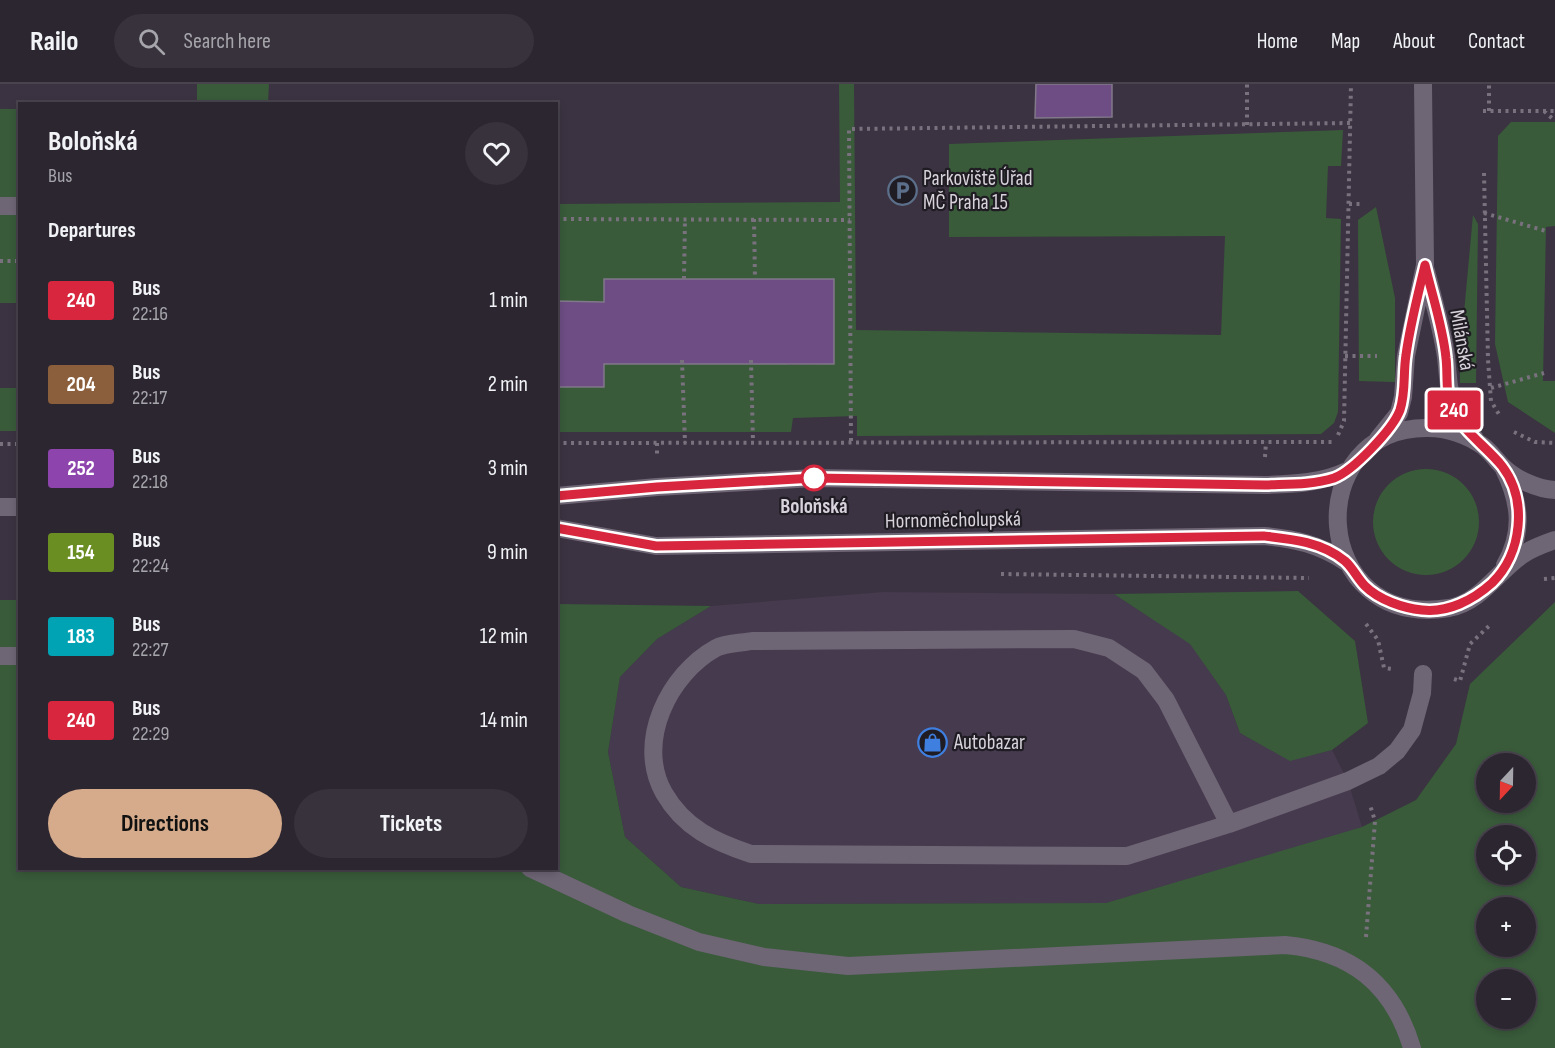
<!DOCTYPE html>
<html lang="en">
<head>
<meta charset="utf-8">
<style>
  body { margin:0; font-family:"Sofia Sans Condensed",sans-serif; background:#38323d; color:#f1f3f6; height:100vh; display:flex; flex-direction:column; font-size:22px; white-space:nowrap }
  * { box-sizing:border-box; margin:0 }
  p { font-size:20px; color:#a6a5ab }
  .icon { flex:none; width:33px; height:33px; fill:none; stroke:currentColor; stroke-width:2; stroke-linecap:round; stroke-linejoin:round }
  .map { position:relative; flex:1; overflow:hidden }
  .side { position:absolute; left:18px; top:18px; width:540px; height:768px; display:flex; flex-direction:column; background:#2c2631; border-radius:0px; box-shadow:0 3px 9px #0003,0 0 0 2px #48434d }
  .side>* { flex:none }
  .badge { padding:0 12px; border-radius:4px; font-size:21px; line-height:39px }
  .needle { width:39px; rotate:202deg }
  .controls { position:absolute; left:1476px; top:669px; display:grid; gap:12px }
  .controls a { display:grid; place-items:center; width:60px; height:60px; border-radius:50%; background:#2c2631; box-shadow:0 3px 9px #0003,0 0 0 2px #48434d; font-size:30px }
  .map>.badge { position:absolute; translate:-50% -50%; box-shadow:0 0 0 3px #fff }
  h2 { padding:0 30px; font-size:22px; line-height:54px }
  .round { display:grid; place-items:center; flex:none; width:63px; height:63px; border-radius:32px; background:#38323d }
  .head { display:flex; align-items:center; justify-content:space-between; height:102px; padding:0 30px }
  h1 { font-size:28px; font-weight:700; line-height:45px }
  .action { display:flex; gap:12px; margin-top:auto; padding:12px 30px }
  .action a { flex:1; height:69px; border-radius:36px; background:#d6ab8b; color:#111; font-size:24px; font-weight:700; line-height:69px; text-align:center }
  .action a+a { background:#38323d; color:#f1f3f6 }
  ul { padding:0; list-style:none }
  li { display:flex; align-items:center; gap:18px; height:84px; padding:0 30px }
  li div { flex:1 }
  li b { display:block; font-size:22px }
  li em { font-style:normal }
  li .badge { min-width:66px; font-weight:700; text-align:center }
  header { display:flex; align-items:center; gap:36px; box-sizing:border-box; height:84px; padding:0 30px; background:#2c2631; border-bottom:2px solid #48434d }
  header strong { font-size:28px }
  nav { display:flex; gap:33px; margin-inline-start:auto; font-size:21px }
  .search { width:420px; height:54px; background:#38323d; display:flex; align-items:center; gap:15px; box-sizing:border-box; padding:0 21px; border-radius:33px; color:#a6a5ab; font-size:22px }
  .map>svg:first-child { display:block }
</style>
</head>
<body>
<header>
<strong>Railo</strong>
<div class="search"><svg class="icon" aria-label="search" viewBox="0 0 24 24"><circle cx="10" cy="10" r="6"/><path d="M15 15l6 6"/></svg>Search here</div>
<nav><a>Home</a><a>Map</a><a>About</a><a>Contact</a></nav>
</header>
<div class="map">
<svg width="1555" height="964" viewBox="0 0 1555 964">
  <rect width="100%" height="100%" fill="#3b3341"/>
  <!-- built -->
  <path fill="#453a4e" d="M 883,508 L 1114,510 L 1190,559 L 1226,611 L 1240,649 L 1290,676 L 1332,666 L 1348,697 L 1362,743 L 1243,782 L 1106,819 L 759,820 L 681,803 L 625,753 L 608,668 L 620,593 L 657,555 L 711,522 Z"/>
  <!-- green -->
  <path fill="#395b3a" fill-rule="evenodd" d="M 197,0 L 269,0 L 268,19 L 197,19 Z
    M 839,0 L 854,0 L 856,246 L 1221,251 L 1225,152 L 949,153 L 949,60 L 1343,46 L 1341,82 L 1328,82 L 1326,134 L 1341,135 L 1338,328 L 1334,339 L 1321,350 L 857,352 L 857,332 L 793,334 L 791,348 L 557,348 L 557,298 L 558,303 L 604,303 L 604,280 L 748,280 L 787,276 L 788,281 L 833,280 L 833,195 L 605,195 L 604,218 L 557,217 L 557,120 L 840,118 Z
    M 0,25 L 19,25 L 19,219 L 0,219 Z
    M 1511,38 L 1555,38 L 1555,142 L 1546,143 L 1543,297 L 1555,297 L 1555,349 L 1508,318 L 1495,260 L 1498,52 Z
    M 1376,123 L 1395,214 L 1395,298 L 1359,297 L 1358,136 Z
    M 1473,131 L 1478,140 L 1476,299 L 1460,299 L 1460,272 Z
    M 0,304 L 19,304 L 19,347 L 0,347 Z
    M1373 438a53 53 0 1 1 106 0a53 53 0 1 1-106 0Z
    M 1298,507 L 1355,557 L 1368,639 L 1332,666 L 1290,677 L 1240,649 L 1226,611 L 1190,560 L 1114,510 Z
    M 0,516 L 19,516 L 20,784 L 556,784 L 557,520 L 711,522 L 657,555 L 620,593 L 608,668 L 625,753 L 681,803 L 759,820 L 1106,819 L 1362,743 L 1416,716 L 1456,660 L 1470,600 L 1555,518 L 1555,964 L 0,964 ZM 1486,680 L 1526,680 L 1526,718 L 1486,718 ZM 1486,752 L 1526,752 L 1526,790 L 1486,790 ZM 1486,824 L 1526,824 L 1526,862 L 1486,862 ZM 1486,896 L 1526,896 L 1526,934 L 1486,934 Z"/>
  <!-- building -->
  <path fill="#6d4d84" stroke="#817889" stroke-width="1.5" d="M 1036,0 L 1112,0 L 1112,33 L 1035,34 Z
    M 604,195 L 834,195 L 834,280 L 604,280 L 604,303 L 558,303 L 556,217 L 604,218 Z"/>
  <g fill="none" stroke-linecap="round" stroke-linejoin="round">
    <!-- path -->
    <path stroke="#79727e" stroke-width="4" stroke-dasharray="3 4.5" stroke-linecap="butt" d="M 1483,27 L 1555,27
      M 1489,27 L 1489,0
      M 1544,27 L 1555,37
      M 1247,41 L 1247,0
      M 1484,89 L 1488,276 L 1491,317 L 1500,332
      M 1349,120 L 1364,120
      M 1484,129 L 1546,147
      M 556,135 L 850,136
      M 754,135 L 755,195
      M 0,177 L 20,177
      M 684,195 L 685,135
      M 1345,272 L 1377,272
      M 682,276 L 685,359
      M 751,276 L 753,358
      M 1491,304 L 1544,289
      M 1514,348 L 1535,358 L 1555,359
      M 1338,351 L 1344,337 L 1351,0
      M 851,357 L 849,45 L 1352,39
      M 556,359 L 1333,358
      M 657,359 L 657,373
      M 0,360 L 20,360
      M 1265,373 L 1266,358
      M 1001,490 L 1309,494
      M 1544,495 L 1555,494
      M 1366,540 L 1378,556 L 1384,584 L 1393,585
      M 1454,595 L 1460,597 L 1470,560 L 1489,542
      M 1366,853 L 1375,737 L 1370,721"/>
    <!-- lane -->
    <path stroke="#6e6575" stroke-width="18" d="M 0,122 L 20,122
      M 0,572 L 20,572
      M 1229,740 L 1166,616 L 1144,587 L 1109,564 L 1074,555 L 752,557 C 741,559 725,559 716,564 C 669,590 635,658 664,709 C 684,744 715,758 751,770 L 1127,772 L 1229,740 L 1348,697 L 1379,682 L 1397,667 L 1412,646 L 1422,609 L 1423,590
      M 530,784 L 628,830 L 699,858 L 764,873 L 848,882 L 1285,861 C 1351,867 1393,900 1412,964"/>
    <!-- secondary -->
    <path stroke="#6e6575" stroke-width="18" d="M 1426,187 C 1433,215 1442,244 1446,273 C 1450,308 1447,326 1474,353
      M 1378,355 L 1399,329 L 1403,313 L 1406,272 L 1425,181 L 1423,0
      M 1504,385 C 1520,418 1524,448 1505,481
      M 1555,406 C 1537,405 1515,395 1502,382 C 1496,376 1490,367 1483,362 C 1468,351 1447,344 1428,344 C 1300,342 1309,547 1449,524 C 1481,518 1497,488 1522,471 C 1532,464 1544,460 1555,456
      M 556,412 L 657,403 L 814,394 L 1265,401 C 1295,400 1322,399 1349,386
      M 0,423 L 20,423
      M 556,444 L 656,462 L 1264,452 C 1295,455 1319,460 1346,478"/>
  </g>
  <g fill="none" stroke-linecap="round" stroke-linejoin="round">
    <defs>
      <path id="line" d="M 556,412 L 657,403 L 814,394 L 1265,401 C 1287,400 1312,401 1334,394 C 1353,387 1393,345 1400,326 C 1406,308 1403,289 1406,271 C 1410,241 1418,211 1425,181 C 1432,211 1443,243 1446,274 C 1448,290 1445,309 1452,324 C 1463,348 1486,362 1502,382 C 1528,416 1522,470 1492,499 C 1473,516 1448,529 1422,526 C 1403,524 1379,516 1365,502 C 1357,494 1353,484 1345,477 C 1322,458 1292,455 1264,452 L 656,462 L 556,444"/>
    </defs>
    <!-- line casing -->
    <use href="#line" stroke="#fff" stroke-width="14"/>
    <!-- line -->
    <use href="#line" stroke="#d7263d" stroke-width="9"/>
  </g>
  <!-- icons -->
  <defs>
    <symbol id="parking-ring" viewBox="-11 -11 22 22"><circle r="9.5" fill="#201c23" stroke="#5c6f8a" stroke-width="1.5"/><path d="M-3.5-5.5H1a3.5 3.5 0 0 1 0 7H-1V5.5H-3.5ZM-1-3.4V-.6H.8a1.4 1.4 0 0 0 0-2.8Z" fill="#5c6f8a"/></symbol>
    <symbol id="shop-ring" viewBox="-11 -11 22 22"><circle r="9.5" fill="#201c23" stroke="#3f7fe0" stroke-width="1.5"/><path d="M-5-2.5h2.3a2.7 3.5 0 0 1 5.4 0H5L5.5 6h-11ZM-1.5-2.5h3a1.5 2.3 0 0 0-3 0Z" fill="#3f7fe0"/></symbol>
  </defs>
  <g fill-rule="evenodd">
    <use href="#parking-ring" x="886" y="90" width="33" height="33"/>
    <use href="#shop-ring" x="916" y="642" width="33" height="33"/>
  </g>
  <!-- markers -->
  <circle fill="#fff" stroke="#d7263d" stroke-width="3" cx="814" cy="394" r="12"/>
  <g text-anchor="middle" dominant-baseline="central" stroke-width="4.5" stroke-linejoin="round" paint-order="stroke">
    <!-- poi labels -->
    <g font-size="21" fill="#d7d2db" stroke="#201c23" text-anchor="start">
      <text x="923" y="94">Parkoviště Úřad<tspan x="923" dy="24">MČ Praha 15</tspan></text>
      <text x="954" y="658">Autobazar</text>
    </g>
    <!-- street labels -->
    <g font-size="21" fill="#d7d2db" stroke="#201c23">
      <text transform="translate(1462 256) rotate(80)">Milánská</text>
      <text transform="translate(953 436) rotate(-1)">Hornoměcholupská</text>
    </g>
    <!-- stop labels -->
    <g font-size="21" font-weight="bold" fill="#d7d2db" stroke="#201c23">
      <text x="814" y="422">Boloňská</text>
    </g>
  </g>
</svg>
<div class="controls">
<a><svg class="needle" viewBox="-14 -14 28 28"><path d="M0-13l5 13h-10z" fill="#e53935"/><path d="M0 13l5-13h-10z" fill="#a6a5ab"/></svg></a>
<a><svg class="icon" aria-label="locate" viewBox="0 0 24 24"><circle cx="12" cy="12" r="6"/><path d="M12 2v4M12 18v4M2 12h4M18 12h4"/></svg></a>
<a>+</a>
<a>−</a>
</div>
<b class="badge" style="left:1454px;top:326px;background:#d7263d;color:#fff">240</b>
<section class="side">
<div class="head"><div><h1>Boloňská</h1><p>Bus</p></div><a class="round"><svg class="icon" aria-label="heart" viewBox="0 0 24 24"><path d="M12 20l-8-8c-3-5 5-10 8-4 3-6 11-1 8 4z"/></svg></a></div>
<h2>Departures</h2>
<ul>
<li><span class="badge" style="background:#d7263d;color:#fff">240</span><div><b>Bus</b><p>22:16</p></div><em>1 min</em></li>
<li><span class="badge" style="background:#8b5e3c;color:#fff">204</span><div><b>Bus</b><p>22:17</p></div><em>2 min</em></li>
<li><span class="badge" style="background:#8e44ad;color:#fff">252</span><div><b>Bus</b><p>22:18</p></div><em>3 min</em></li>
<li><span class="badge" style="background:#6b8e23;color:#fff">154</span><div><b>Bus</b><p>22:24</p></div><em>9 min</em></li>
<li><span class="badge" style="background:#00a3b4;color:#fff">183</span><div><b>Bus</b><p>22:27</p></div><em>12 min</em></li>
<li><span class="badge" style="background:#d7263d;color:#fff">240</span><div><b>Bus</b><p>22:29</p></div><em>14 min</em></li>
</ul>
<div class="action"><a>Directions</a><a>Tickets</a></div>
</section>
</div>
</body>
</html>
